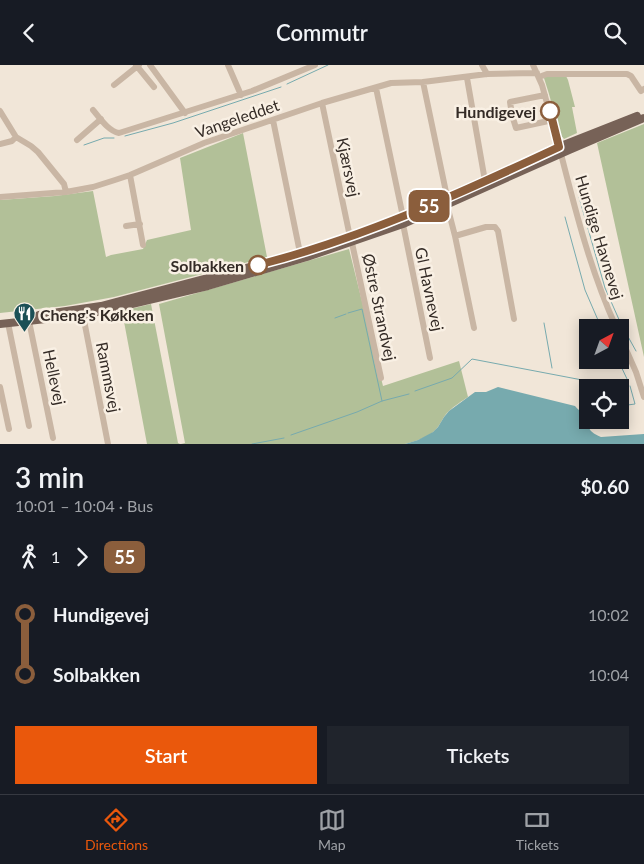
<!DOCTYPE html>
<html lang="en">
<head>
<meta charset="utf-8">
<style>
  body { margin:0; font-family:Lato,sans-serif; background:#20242c; color:#f1f3f6; height:100vh; display:flex; flex-direction:column; font-size:19px; white-space:nowrap }
  * { box-sizing:border-box; margin:0 }
  p { font-size:16px; color:#9ea1a6 }
  .icon { flex:none; width:28px; height:28px; fill:none; stroke:currentColor; stroke-width:2; stroke-linecap:round; stroke-linejoin:round }
  .map { position:relative; height:379px; overflow:hidden }
  .side { display:flex; flex-direction:column; background:#171b24; flex:1 }
  .side>* { flex:none }
  .badge { padding:0 10px; border-radius:8px; font-size:18px; line-height:32px }
  .needle { width:32px; rotate:41deg }
  .fabs { position:absolute; left:579px; top:254px; display:grid; gap:10px }
  .fabs a { display:grid; place-items:center; width:50px; height:50px; border-radius:0px; background:#171b24; box-shadow:0 2px 12px #0003; font-size:25px }
  .map>.badge { position:absolute; translate:-50% -50%; box-shadow:0 0 0 2px #fff }
  .legs { display:flex; align-items:center; gap:8px; height:55px; padding:0 15px; font-size:16px }
  .legs p { margin-inline-start:auto }
  .overview { display:flex; align-items:center; justify-content:space-between; height:85px; padding:0 15px }
  h1 { font-size:28px; font-weight:600; line-height:38px }
  .primary-button { display:flex; gap:10px; margin-top:auto; padding:10px 15px }
  .primary-button a { flex:1; height:58px; border-radius:0px; background:#ea580c; color:#fff; font-size:20px; font-weight:600; line-height:58px; text-align:center }
  .primary-button a+a { background:#20242c; color:#f1f3f6 }
  ul { padding:0 15px; list-style:none }
  li { display:flex; align-items:center; gap:18px; height:60px; font-size:19px }
  li i { display:grid; place-items:center; width:8px; height:100%; margin:0 6px; background:currentColor }
  li i::after { content:''; width:12px; height:12px; margin:-6px; border:4px solid; border-radius:50%; background:#171b24 }
  li p { margin-inline-start:auto }
  li:first-child i { background:linear-gradient(#0000 50%,currentColor 0) }
  li:last-child i { background:linear-gradient(currentColor 50%,#0000 0) }
  header { display:flex; justify-content:space-between; align-items:center; height:65px; padding:0 15px; background:#171b24; font-size:22px; font-weight:600 }
  .tab-bar { display:flex; justify-content:space-around; align-items:center; height:70px; border-top:1px solid #363941; background:#171b24; font-size:14px; color:#9ea1a6 }
  .tab-bar a { display:grid; justify-items:center; gap:2px }
  .tab-bar .current { color:#ea580c }
  .map>svg:first-child { display:block }
</style>
</head>
<body>
<header><svg class="icon" aria-label="back" viewBox="0 0 24 24"><path d="M15 5l-7 7 7 7"/></svg>Commutr<svg class="icon" aria-label="search" viewBox="0 0 24 24"><circle cx="10" cy="10" r="6"/><path d="M15 15l6 6"/></svg></header>
<div class="map">
<svg width="644" height="379" viewBox="0 0 644 379">
  <rect width="100%" height="100%" fill="#f1e6d8"/>
  <!-- green -->
  <path fill="#b2c098" d="M 566,11 L 568,15 L 575,42 L 572,42 L 577,68 L 564,74 L 560,69 L 549,29 L 544,13 L 544,12 Z
    M 644,59 L 644,292 L 597,78 Z
    M 243,68 L 267,192 L 114,232 L 65,241 L 0,248 L 0,135 L 55,131 L 93,126 L 106,192 L 111,190 L 143,184 L 147,175 L 191,165 L 180,93 Z
    M 349,184 L 383,321 L 459,296 L 468,332 C 462,336 454,341 449,346 C 443,351 442,357 437,363 C 430,372 416,376 405,379 L 181,379 L 185,378 L 159,239 Z
    M 151,239 L 178,378 L 180,379 L 147,379 L 122,246 Z"/>
  <!-- water -->
  <path fill="#77aaae" d="M 498,322 L 575,341 C 577,344 582,347 584,350 C 591,362 585,365 601,372 L 644,369 L 644,379 L 405,379 L 418,375 L 433,367 L 438,362 L 444,352 L 449,346 L 475,327 L 486,327 Z"/>
  <g fill="none" stroke-linecap="round" stroke-linejoin="round">
    <!-- stream -->
    <path stroke="#77aaae" stroke-width="1" d="M 287,19 L 328,0
      M 125,71 L 173,58 L 281,22
      M 84,80 L 104,73 L 114,73
      M 579,132 L 605,223 L 621,259 L 636,286
      M 565,152 L 585,225 L 601,262
      M 348,248 L 362,244 L 382,336
      M 335,253 L 346,249
      M 544,258 L 552,303
      M 618,295 L 628,316
      M 415,326 L 452,313 L 472,294 L 598,318 L 599,322
      M 620,341 L 635,339 L 630,321
      M 291,370 L 357,347 L 382,336 L 409,329
      M 252,379 L 284,373"/>
    <!-- minor -->
    <path stroke="#c9b6a4" stroke-width="6" d="M 136,0 L 154,22
      M 150,0 L 185,48
      M 228,0 L 241,30
      M 482,0 L 487,9
      M 533,0 L 542,20 L 559,82
      M 539,12 L 547,9 L 627,9 L 631,11 L 641,26 L 644,24
      M 467,13 L 485,116
      M 423,17 L 446,127
      M 114,20 L 139,0
      M 376,23 L 403,152
      M 545,30 L 510,37 L 512,50 L 516,63 L 553,55
      M 322,38 L 350,172
      M 93,45 C 100,53 108,66 119,68 L 252,26 L 315,0
      M 0,46 L 16,72
      M 273,55 L 299,183
      M 16,72 L 31,81 L 38,87 L 64,119 L 66,127
      M 77,75 L 101,54
      M 0,79 L 12,76 L 16,72
      M 561,89 C 576,148 591,207 616,262
      M 130,110 L 143,180
      M 0,132 L 66,127 L 93,122 L 115,115 L 130,110 L 204,78 L 322,38 L 391,18 L 423,17 L 487,9 L 537,8
      M 447,140 L 455,171 L 474,263
      M 403,159 L 430,293
      M 126,161 L 140,159
      M 455,171 L 486,162 L 495,162 L 498,166 L 514,254
      M 352,178 L 381,313
      M 83,250 L 108,379
      M 29,256 L 53,373
      M 8,258 L 29,361
      M 620,271 L 636,307 L 644,332
      M 0,322 L 9,364"/>
    <!-- major -->
    <path stroke="#776257" stroke-width="8" d="M 39,250 L 101,241 L 116,237 L 300,189 L 350,172 L 403,152 L 566,79 L 637,51
      M 0,259 L 83,250 L 115,243 L 208,221 L 307,192 L 403,159 L 569,85 L 644,53"/>
  </g>
  <g fill="none" stroke-linecap="round" stroke-linejoin="round">
    <defs>
      <path id="line-1" d="M 258,200 C 363,173 461,128 559,82 L 550,46"/>
    </defs>
    <!-- line-1 casing -->
    <use href="#line-1" stroke="#fff" stroke-width="11"/>
    <!-- line-1 -->
    <use href="#line-1" stroke="#8b5e3c" stroke-width="8"/>
  </g>
  <!-- icons -->
  <defs>
    <symbol id="restaurant-pin" viewBox="-11 -11 22 30"><path d="M0 17L-7.5 6A9.5 9.5 0 1 1 7.5 6Z" fill="#1b5056" stroke="#f9f0e4"/><path d="M-5-6h1v4h1v-4h1v4h1v-4h1v5L-1.5 .5V6h-2V.5L-5-1ZM5-6V6H3V1.5H1.5Q1.5-4 5-6Z" fill="#fff"/></symbol>
  </defs>
  <g fill-rule="evenodd">
    <use href="#restaurant-pin" x="12" y="236" width="25" height="34"/>
  </g>
  <!-- markers -->
  <g fill="#fff" stroke="#8b5e3c" stroke-width="2.5">
    <circle cx="550" cy="46" r="9"/>
    <circle cx="258" cy="200" r="9"/>
  </g>
  <g text-anchor="middle" dominant-baseline="central" stroke-width="5" stroke-linejoin="round" paint-order="stroke">
    <!-- stop labels -->
    <g font-size="16" font-weight="bold" fill="#342b26" stroke="#f9f0e4" text-anchor="end">
      <text x="536" y="46">Hundigevej</text>
      <text x="244" y="200">Solbakken</text>
    </g>
    <!-- street labels -->
    <g font-size="16" fill="#342b26" stroke="#f9f0e4">
      <text transform="translate(237 53) rotate(-19)">Vangeleddet</text>
      <text transform="translate(349 102) rotate(78)">Kjærsvej</text>
      <text transform="translate(600 172) rotate(73)">Hundige Havnevej</text>
      <text transform="translate(430 224) rotate(78)">Gl Havnevej</text>
      <text transform="translate(380 242) rotate(78)">Østre Strandvej</text>
      <text transform="translate(55 312) rotate(78)">Hellevej</text>
      <text transform="translate(109 312) rotate(79)">Rammsvej</text>
    </g>
    <!-- poi labels -->
    <g font-size="16" font-weight="bold" fill="#342b26" stroke="#f9f0e4" text-anchor="start">
      <text x="40" y="249">Cheng's Køkken</text>
    </g>
  </g>
</svg>
<div class="fabs">
<a><svg class="needle" viewBox="-14 -14 28 28"><path d="M0-13l5 13h-10z" fill="#e53935"/><path d="M0 13l5-13h-10z" fill="#9ea1a6"/></svg></a>
<a><svg class="icon" aria-label="locate" viewBox="0 0 24 24"><circle cx="12" cy="12" r="6"/><path d="M12 2v4M12 18v4M2 12h4M18 12h4"/></svg></a>
</div>
<b class="badge" style="left:429px;top:141px;background:#8b5e3c;color:#fff">55</b>
</div>
<section class="side">
<div class="overview"><div><h1>3 min</h1><p>10:01 – 10:04 · Bus</p></div><b>$0.60</b></div>
<div class="legs"><svg class="icon" aria-label="walk" viewBox="0 0 24 24"><circle cx="13" cy="4" r="2"/><path d="M13 8l-2 6 4 7M11 14l-3 7M7 12l3-4h3l4 4"/></svg>1<svg class="icon" aria-label="forward" viewBox="0 0 24 24"><path d="M9 5l7 7-7 7"/></svg><b class="badge" style="background:#8b5e3c;color:#fff">55</b></div>
<ul>
<li><i style="color:#8b5e3c"></i><b>Hundigevej</b><p>10:02</p></li>
<li><i style="color:#8b5e3c"></i><b>Solbakken</b><p>10:04</p></li>
</ul>
<div class="primary-button"><a>Start</a><a>Tickets</a></div>
</section>
<nav class="tab-bar">
<a class="current"><svg class="icon" aria-label="directions" viewBox="0 0 24 24"><path d="M12 3l9 9-9 9-9-9zM9 14v-3h6M13 9l2 2-2 2"/></svg>Directions</a>
<a><svg class="icon" aria-label="map" viewBox="0 0 24 24"><path d="M3 6l6-2 6 2 6-2v14l-6 2-6-2-6 2zM9 4v14M15 6v14"/></svg>Map</a>
<a><svg class="icon" aria-label="tickets" viewBox="0 0 24 24"><path d="M3 7h18v10H3zM15 7v10"/></svg>Tickets</a>
</nav>
</body>
</html>
